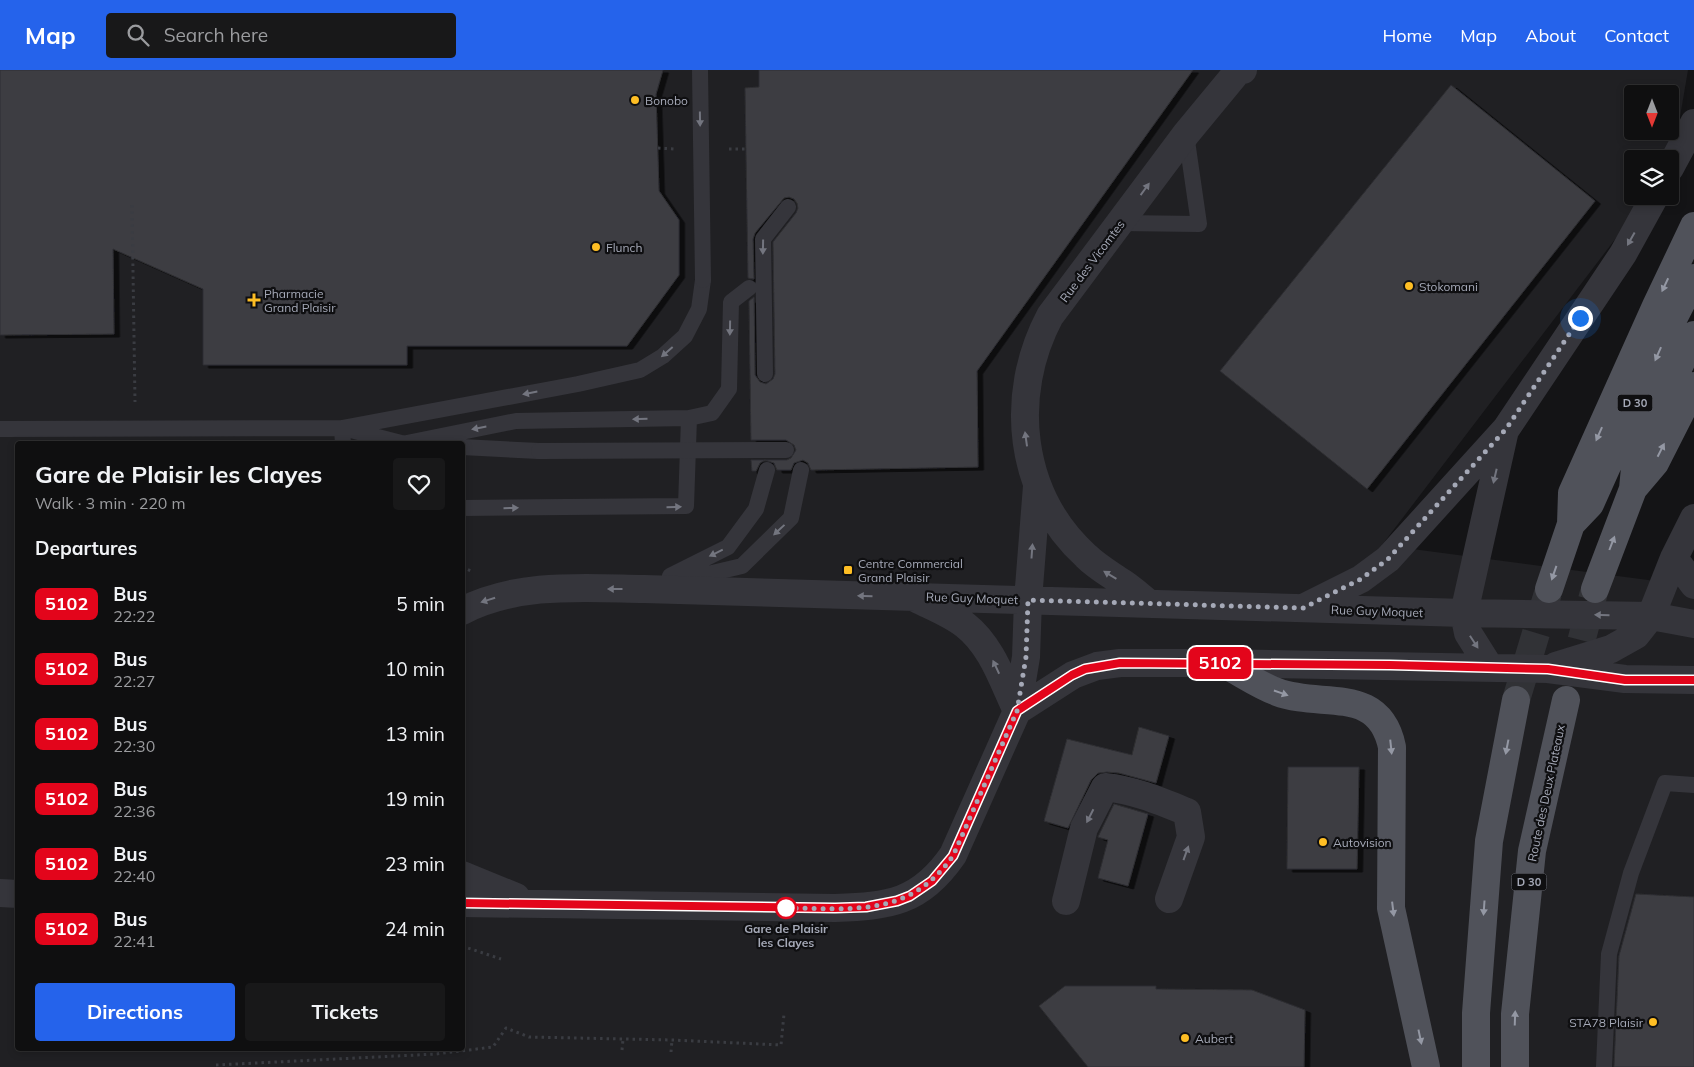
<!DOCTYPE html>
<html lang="en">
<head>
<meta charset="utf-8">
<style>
  body { margin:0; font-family:Mulish,sans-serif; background:#181819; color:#f1f3f6; height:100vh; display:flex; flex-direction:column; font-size:19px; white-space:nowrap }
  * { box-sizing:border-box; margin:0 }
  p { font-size:16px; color:#9b9c9f }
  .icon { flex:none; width:28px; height:28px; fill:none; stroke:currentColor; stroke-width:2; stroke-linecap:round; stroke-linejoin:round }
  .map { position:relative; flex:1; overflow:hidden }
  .drawer { position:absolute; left:15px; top:371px; width:450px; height:610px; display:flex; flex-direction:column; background:#0f0f10; border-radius:5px; box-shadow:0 2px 8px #0003,0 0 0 1px #2f2f30 }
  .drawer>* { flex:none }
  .badge { padding:0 10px; border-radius:8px; font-size:18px; line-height:32px }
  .needle { width:32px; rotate:180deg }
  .tools { position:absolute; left:1624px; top:15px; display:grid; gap:10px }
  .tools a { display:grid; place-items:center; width:55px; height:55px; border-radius:5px; background:#0f0f10; box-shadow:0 2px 8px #0003,0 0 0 1px #2f2f30; font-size:25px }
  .you { position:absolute; width:25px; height:25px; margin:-12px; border:4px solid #fff; border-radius:50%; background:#1a73e8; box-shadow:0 0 0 8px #1a73e833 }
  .map>.badge { position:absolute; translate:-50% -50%; box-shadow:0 0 0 2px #fff }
  h2 { padding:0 20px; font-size:19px; line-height:45px }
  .round { display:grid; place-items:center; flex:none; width:52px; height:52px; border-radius:5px; background:#181819 }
  .summary { display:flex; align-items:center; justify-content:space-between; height:85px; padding:0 20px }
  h1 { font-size:24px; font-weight:700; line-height:38px }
  .button { display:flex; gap:10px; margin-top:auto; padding:10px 20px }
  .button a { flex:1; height:58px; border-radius:5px; background:#2563eb; color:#fff; font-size:20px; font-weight:700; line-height:58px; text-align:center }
  .button a+a { background:#181819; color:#f1f3f6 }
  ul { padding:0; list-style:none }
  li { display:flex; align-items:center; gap:15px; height:65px; padding:0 20px }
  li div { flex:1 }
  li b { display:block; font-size:19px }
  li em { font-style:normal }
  li .badge { min-width:55px; font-weight:700; text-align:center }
  header { display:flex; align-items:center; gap:30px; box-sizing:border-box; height:70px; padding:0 25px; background:#2563eb; color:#fff }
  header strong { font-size:24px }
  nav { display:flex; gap:28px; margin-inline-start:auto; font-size:18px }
  .search { width:350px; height:45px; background:#181819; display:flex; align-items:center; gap:12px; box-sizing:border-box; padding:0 18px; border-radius:5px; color:#9b9c9f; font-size:19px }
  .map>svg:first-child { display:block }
</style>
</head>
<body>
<header>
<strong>Map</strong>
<div class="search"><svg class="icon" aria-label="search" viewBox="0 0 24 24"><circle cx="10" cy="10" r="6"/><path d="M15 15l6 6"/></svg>Search here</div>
<nav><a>Home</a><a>Map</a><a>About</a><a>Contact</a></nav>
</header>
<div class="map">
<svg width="1694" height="997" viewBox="0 0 1694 997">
  <defs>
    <filter id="shadow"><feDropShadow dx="5.5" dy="3" stdDeviation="0" flood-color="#0009"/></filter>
  </defs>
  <rect width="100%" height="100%" fill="#141416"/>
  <!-- built -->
  <path fill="#202023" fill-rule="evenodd" d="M 0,0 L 1688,0 L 1672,94 L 1670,89 L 1632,89 L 1632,126 L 1648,126 L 1382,475 L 1694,516 L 1694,997 L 0,997 ZM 1632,24 L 1670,24 L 1670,61 L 1632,61 ZM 18,374 L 462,374 L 462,979 L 18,979 Z"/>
  <!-- building -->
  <path fill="#3e3e43" stroke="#2e2e32" filter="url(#shadow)" d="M 0,0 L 663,0 L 656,24 L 659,121 L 679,150 L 679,205 L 627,276 L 407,276 L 407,295 L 203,295 L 203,219 L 113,179 L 114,264 L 0,265 Z
    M 759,0 L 1193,0 L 977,301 L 978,397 L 811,400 L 808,393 L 803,390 L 794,393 L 791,400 L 777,400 L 774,393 L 765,390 L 760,393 L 756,401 L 752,401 L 751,390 L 787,390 L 791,388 L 796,380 L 794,375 L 786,370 L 751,370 L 749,231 L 754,227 L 755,305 L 760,312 L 766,314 L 773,309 L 775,304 L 773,172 L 796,143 L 798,138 L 797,133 L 794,129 L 789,127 L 784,128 L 755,163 L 753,169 L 754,209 L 748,208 L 745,18 L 759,17 Z
    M 1451,15 L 1595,131 L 1367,419 L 1220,301 Z
    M 1139,657 L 1169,666 L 1156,713 L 1119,703 L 1107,702 L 1098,703 L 1091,710 L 1068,758 L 1044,751 L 1067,669 L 1132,685 Z
    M 1288,697 L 1359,697 L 1357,799 L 1287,799 Z
    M 1114,734 L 1148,744 L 1128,816 L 1098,808 L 1108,770 L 1098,767 Z
    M 1636,824 L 1694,827 L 1694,997 L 1614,997 L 1619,886 Z
    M 1065,916 L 1156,916 L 1156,919 L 1252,920 L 1305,940 L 1304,997 L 1088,997 L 1039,936 Z"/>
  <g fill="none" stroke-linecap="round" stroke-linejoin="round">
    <!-- primary-tunnel -->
    <path stroke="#313236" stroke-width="28" stroke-dasharray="28 14" stroke-linecap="butt" d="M 1571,611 L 1594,522
      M 1516,630 L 1548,523"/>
    <!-- path -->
    <path stroke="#3a3c42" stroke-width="3" stroke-dasharray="2.5 4" stroke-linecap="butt" d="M 658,78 L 675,79
      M 729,79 L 745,79
      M 132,135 L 135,332
      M 462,497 L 471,501
      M 462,876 L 501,889
      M 622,980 L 623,969
      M 671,982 L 672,970
      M 216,995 L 436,984 L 493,977 L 506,958 L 529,967 L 672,970 L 781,975 L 784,944"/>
    <!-- lane -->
    <path stroke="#35353b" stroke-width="16" d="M 1120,153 L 1199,154 L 1186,64
      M 765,304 L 763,169 L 788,137
      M 342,358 L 343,374
      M 0,359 L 342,358 L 578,314 L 640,300 L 663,286 L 685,266 L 699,239 L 703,210
      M 347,359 L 405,374
      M 402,374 L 516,351 L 689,348 L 712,343 L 729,319 L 731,232 L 749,218
      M 462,377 L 539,381
      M 462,438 L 686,436 L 689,348
      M 670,506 L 728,477 L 756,439 L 767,400
      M 674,512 L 742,496 L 791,448 L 801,400
      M 1604,997 L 1609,884 L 1631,803 L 1665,713 L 1694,715"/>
    <!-- street -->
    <path stroke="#35353b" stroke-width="28" d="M 1670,98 L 1694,53
      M 1674,488 L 1694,515
      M 917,529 C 933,537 951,544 965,555 C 992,576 1003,612 1017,641
      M 1150,534 C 1141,527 1132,519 1123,513 C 1110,504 1097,497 1086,486 C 1018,424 1008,325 1050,246 L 1186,64 L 1238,1 L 1243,0
      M 1305,537 L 1361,509 L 1388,489 L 1506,359 L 1623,184 L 1655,126
      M 462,541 C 518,512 583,518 644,519 L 1464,543 L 1651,546 L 1694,554
      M 1556,596 L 1611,579 L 1636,565 L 1651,546 L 1674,488 L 1694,448
      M 1490,598 L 1468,563 L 1464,543 L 1505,360
      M 1017,641 L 1073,605 L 1097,596 L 1120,593 L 1222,593 L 1548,599 L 1625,609 L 1694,610
      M 462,805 L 516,827
      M 0,823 L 18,824
      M 1066,831 L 1084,758 L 1105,717 C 1134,720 1160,731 1187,742 L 1191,767 L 1169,829
      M 462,833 L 835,838 C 889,836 920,833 953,785 L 1017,641 L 1026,587 L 1028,530 L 1037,416"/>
    <!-- primary -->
    <path stroke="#50525a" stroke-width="28" d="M 1633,419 L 1655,393 L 1694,316
      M 1571,454 L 1572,423 L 1656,236 L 1694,156
      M 1549,519 L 1571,454 L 1590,434 L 1672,251 L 1694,208
      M 1595,519 L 1633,419 L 1636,387 L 1694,265
      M 1222,593 C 1240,602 1258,615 1277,622 C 1321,639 1379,614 1392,677 L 1391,838 L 1426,997
      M 1476,997 L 1476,943 L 1489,771 L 1516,630
      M 1515,997 L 1515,944 L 1532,781 L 1566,630"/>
    <!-- lane-bridge -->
    <path stroke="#35353b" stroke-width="16" d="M 700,0 L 703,210
      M 539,381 L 786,380"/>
  </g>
  <!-- one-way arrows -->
  <defs><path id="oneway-solid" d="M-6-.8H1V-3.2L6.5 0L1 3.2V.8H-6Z" transform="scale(1.25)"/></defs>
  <g fill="#73757f">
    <use href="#oneway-solid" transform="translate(700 49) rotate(89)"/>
    <use href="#oneway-solid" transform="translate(1145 119) rotate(-54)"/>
    <use href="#oneway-solid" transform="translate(1631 169) rotate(119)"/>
    <use href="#oneway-solid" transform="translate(763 177) rotate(91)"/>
    <use href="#oneway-solid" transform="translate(730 258) rotate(91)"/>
    <use href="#oneway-solid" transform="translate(667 282) rotate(139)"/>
    <use href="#oneway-solid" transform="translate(530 323) rotate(169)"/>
    <use href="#oneway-solid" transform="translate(640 349) rotate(179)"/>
    <use href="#oneway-solid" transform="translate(479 358) rotate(169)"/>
    <use href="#oneway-solid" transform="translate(1026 369) rotate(-98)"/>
    <use href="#oneway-solid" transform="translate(1495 406) rotate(103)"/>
    <use href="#oneway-solid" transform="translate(674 437) rotate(-1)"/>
    <use href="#oneway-solid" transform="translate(511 438) rotate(-1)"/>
    <use href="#oneway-solid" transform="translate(779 460) rotate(137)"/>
    <use href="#oneway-solid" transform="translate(1032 481) rotate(-86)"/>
    <use href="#oneway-solid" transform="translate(716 483) rotate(154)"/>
    <use href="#oneway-solid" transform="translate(1110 505) rotate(-149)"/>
    <use href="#oneway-solid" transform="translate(615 519) rotate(-180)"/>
    <use href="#oneway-solid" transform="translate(865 526) rotate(-179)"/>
    <use href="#oneway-solid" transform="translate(488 530) rotate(162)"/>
    <use href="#oneway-solid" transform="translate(1602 545) rotate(-179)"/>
    <use href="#oneway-solid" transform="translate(1474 572) rotate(57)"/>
    <use href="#oneway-solid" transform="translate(996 597) rotate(-115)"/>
    <use href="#oneway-solid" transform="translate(1090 746) rotate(117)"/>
    <use href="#oneway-solid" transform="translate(1186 783) rotate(-70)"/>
  </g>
  <g fill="#9498a4">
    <use href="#oneway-solid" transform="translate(1665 215) rotate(115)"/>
    <use href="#oneway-solid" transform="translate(1658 284) rotate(114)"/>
    <use href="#oneway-solid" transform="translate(1599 364) rotate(114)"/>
    <use href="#oneway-solid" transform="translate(1661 380) rotate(-63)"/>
    <use href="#oneway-solid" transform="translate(1612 473) rotate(-69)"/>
    <use href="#oneway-solid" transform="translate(1554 503) rotate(109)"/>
    <use href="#oneway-solid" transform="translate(1281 623) rotate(19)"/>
    <use href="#oneway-solid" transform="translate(1391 677) rotate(84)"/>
    <use href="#oneway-solid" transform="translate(1507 677) rotate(101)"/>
    <use href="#oneway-solid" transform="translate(1484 838) rotate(94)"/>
    <use href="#oneway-solid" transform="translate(1393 839) rotate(83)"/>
    <use href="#oneway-solid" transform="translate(1515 948) rotate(-88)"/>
    <use href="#oneway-solid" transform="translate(1420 967) rotate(78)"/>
  </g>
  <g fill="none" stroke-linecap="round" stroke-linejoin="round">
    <defs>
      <path id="line" d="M 462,833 L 835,838 L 866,837 L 897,831 L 910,826 L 932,811 L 953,786 L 1017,641 L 1072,605 L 1085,599 L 1120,593 L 1390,595 L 1548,599 L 1625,610 L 1694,610"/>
    </defs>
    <!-- line casing -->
    <use href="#line" stroke="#fff" stroke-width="11"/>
    <!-- line -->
    <use href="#line" stroke="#e3051b" stroke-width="8"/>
    <!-- walk -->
    <path stroke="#a5a9b7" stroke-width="5" stroke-dasharray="0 9" d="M 786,838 L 782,838 C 851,838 908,849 953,786 L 1017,641 L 1026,587 L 1028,530 L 1303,538 L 1361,509 L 1388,489 L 1506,359 L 1580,248"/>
  </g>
  <!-- markers -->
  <g fill="#febe24" stroke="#0f0f11" stroke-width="2">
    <circle cx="635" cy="30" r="5"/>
    <circle cx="596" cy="177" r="5"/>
    <circle cx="1409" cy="216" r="5"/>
    <path d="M251.5 222.5h5v5h5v5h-5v5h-5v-5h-5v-5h5z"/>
    <rect x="843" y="495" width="10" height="10" rx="2.5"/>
    <circle cx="1323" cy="772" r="5"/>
    <circle cx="1653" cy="952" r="5"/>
    <circle cx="1185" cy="968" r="5"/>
  </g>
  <circle fill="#fff" stroke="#e3051b" stroke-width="2.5" cx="786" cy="838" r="10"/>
  <g text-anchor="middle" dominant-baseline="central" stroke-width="4.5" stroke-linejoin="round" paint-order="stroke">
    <!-- shield labels -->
    <g fill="#0f0f11" stroke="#787b85" stroke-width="1">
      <rect x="1617.5" y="324.5" width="35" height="17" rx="4"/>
      <rect x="1511.5" y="803.5" width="35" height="17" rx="4"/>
    </g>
    <g font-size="11" font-weight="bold" fill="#a5a9b7">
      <text x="1635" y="333">D 30</text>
      <text x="1529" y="812">D 30</text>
    </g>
    <!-- poi labels -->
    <g font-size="12" fill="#a5a9b7" stroke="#0f0f11" text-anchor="start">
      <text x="645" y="30">Bonobo</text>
      <text x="606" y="177">Flunch</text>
      <text x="1419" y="216">Stokomani</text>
      <text x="264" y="223">Pharmacie<tspan x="264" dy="14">Grand Plaisir</tspan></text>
      <text x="858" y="493">Centre Commercial<tspan x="858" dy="14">Grand Plaisir</tspan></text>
      <text x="1333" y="772">Autovision</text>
      <text x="1643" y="952" text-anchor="end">STA78 Plaisir</text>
      <text x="1195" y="968">Aubert</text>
    </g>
    <!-- street labels -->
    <g font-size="12" fill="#a5a9b7" stroke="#0f0f11">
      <text transform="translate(1092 191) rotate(-53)">Rue des Vicomtes</text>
      <text transform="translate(972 528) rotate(2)">Rue Guy Moquet</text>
      <text transform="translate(1377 541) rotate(2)">Rue Guy Moquet</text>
      <text transform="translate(1546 723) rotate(-78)">Route des Deux Plateaux</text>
    </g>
    <!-- stop labels -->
    <g font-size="12" font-weight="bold" fill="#a5a9b7" stroke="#0f0f11">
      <text x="786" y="858">Gare de Plaisir<tspan x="786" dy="14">les Clayes</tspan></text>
    </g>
  </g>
</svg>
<div class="tools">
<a><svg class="needle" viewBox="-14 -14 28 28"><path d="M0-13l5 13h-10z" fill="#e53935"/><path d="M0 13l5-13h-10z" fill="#9b9c9f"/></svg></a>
<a><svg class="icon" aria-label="layers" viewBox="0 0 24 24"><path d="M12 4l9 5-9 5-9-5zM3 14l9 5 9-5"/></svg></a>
</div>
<div class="you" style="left:1580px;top:248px"></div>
<b class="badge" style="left:1220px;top:593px;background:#e3051b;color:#fff">5102</b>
<section class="drawer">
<div class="summary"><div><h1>Gare de Plaisir les Clayes</h1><p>Walk · 3 min · 220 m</p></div><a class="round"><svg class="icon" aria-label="heart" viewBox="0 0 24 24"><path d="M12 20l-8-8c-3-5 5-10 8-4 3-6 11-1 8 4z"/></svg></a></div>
<h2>Departures</h2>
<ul>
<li><span class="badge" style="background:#e3051b;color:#fff">5102</span><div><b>Bus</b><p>22:22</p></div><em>5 min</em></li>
<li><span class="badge" style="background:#e3051b;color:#fff">5102</span><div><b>Bus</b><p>22:27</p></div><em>10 min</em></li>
<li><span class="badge" style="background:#e3051b;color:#fff">5102</span><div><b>Bus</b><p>22:30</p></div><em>13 min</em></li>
<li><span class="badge" style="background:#e3051b;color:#fff">5102</span><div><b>Bus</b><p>22:36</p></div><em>19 min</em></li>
<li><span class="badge" style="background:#e3051b;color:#fff">5102</span><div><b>Bus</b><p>22:40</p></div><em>23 min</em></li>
<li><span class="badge" style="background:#e3051b;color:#fff">5102</span><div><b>Bus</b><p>22:41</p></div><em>24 min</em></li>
</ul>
<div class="button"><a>Directions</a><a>Tickets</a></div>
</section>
</div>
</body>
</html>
